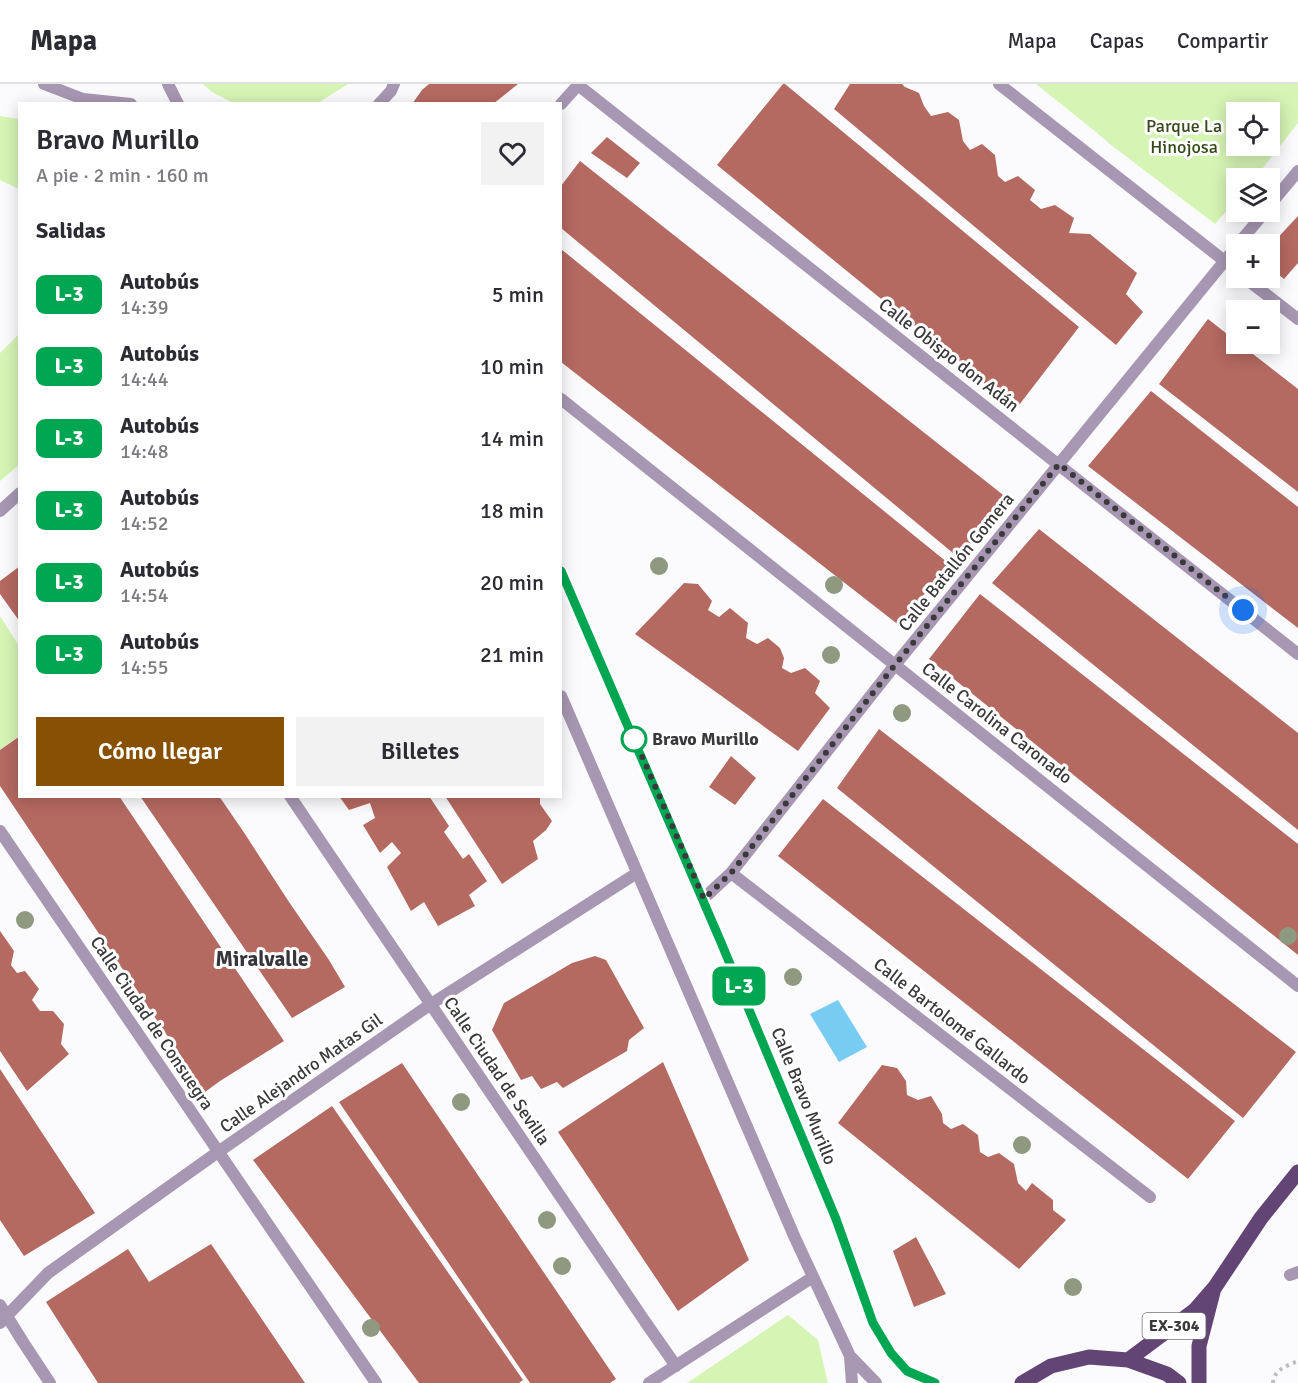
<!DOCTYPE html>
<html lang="es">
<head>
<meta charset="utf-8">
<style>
  body { margin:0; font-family:Signika,sans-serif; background:#f2f2f3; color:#2b2b33; height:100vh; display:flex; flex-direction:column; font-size:22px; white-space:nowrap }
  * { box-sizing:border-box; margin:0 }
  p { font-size:20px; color:#7c7c81 }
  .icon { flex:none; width:33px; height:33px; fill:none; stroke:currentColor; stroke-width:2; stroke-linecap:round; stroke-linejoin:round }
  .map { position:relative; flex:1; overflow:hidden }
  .side { position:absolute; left:18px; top:18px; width:544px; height:696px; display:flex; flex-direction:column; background:#fff; border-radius:0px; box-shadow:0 3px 15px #0003 }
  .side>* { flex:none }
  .badge { padding:0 12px; border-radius:9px; font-size:21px; line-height:39px }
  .tools { position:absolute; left:1226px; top:18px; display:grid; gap:12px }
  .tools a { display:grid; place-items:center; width:54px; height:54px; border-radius:0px; background:#fff; box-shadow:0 3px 15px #0003; font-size:30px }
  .you { position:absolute; width:30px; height:30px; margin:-15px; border:4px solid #fff; border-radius:50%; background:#1a73e8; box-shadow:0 0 0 9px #1a73e833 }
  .map>.badge { position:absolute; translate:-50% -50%; box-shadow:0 0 0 3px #fff }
  h2 { padding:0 18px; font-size:22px; line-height:54px }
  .round { display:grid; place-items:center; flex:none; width:63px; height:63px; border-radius:0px; background:#f2f2f3 }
  .summary { display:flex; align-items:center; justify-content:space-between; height:102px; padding:0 18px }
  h1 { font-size:28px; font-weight:600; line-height:45px }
  .cta { display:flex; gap:12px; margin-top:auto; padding:12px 18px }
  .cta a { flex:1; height:69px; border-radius:0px; background:#885002; color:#fff; font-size:24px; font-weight:600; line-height:69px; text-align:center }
  .cta a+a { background:#f2f2f3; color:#2b2b33 }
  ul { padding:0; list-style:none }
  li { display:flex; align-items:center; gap:18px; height:72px; padding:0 18px }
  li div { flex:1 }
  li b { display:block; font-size:22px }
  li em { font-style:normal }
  li .badge { min-width:66px; font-weight:700; text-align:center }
  header { display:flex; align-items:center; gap:36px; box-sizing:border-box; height:84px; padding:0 30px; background:#fff; border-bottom:2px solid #e1e1e2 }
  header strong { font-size:28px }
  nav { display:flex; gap:33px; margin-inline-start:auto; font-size:21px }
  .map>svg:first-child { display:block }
</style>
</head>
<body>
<header>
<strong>Mapa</strong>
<nav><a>Mapa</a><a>Capas</a><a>Compartir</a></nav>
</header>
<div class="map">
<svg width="1298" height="1299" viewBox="0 0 1298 1299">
  <rect width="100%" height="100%" fill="#fbfbfe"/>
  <!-- green -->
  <path fill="#d6f4b4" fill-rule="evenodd" d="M 203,0 L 348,0 L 318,19 L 235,20 L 212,8 Z
    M 1036,0 L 1298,0 L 1298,39 L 1255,94 L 1236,94 L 1236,116 L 1215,140 L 1111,61 L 1096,48 ZM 1269,28 L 1269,62 L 1236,62 L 1236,28 Z
    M 0,32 L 19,35 L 19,105 L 0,96 Z
    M 19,250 L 19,381 L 0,397 L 0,269 Z
    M 0,532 L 19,562 L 19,652 L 0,666 Z
    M 788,1231 L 818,1256 L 828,1299 L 687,1299 Z"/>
  <!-- water -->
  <path fill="#78ccf2" d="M 838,916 L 867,963 L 839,978 L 810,930 Z"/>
  <!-- building -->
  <path fill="#b46961" d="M 429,0 L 518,0 L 493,20 L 412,20 L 422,6 Z
    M 783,0 L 785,0 L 1079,243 L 1016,325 L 717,81 Z
    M 850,0 L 902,0 L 905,3 L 919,9 L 924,22 L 931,32 L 948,28 L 959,36 L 963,57 L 970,66 L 982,60 L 995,71 L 998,92 L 1005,98 L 1018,92 L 1035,106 L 1030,116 L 1041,125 L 1055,121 L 1074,134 L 1069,149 L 1090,150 L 1137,189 L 1126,210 L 1143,228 L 1116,261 L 834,25 Z
    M 607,53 L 640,79 L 627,94 L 591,69 Z
    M 580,77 L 1007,414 L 959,474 L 561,144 L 561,102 Z
    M 1298,132 L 1298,179 L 1284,195 L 1269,183 L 1269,163 Z
    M 561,165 L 948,479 L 900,542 L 561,278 Z
    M 1208,235 L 1236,257 L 1236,260 L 1240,260 L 1298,305 L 1298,408 L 1159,300 Z
    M 1151,307 L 1298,423 L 1298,544 L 1088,382 Z
    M 1039,445 L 1298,649 L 1298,746 L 992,499 Z
    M 20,482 L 20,538 L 0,510 L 0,497 Z
    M 684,499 L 698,500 L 712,517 L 708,526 L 719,533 L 730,524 L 748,539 L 746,554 L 757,560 L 768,554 L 780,564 L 784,574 L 782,584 L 791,589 L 805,584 L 820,597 L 815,609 L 830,624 L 798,667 L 635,550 Z
    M 980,510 L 1298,760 L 1298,871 L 929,575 Z
    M 879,645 L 1296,968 L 1243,1034 L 837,704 Z
    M 20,652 L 20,712 L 119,712 L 284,957 L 220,997 L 205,1008 L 0,702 L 0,666 Z
    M 731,672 L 756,694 L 735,721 L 709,703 Z
    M 140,712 L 219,712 L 245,750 L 289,818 L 329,876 L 345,903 L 292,934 Z
    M 339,712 L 429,712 L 449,742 L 444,748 L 463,775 L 469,770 L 487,797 L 469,811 L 475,822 L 438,842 L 424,818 L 411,827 L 387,783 L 401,769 L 392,758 L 380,769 L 363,741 L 375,734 L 370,719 L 349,726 Z
    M 445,712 L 540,712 L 540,720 L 552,737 L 546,746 L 533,757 L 538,775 L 502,800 Z
    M 823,715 L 1235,1037 L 1188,1095 L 778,772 Z
    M 0,847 L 14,867 L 11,881 L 17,889 L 25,887 L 39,905 L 32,916 L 40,927 L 53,927 L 64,940 L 61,960 L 69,970 L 27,1007 L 0,967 Z
    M 595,872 L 606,876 L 644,944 L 629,956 L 627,967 L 563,1004 L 557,998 L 541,1005 L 532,992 L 521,996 L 492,946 L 504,919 L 572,879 Z
    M 663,978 L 749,1176 L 678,1227 L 558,1048 Z
    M 402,979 L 616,1295 L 610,1299 L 530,1299 L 339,1018 Z
    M 882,981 L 897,984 L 906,997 L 907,1011 L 918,1016 L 931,1012 L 942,1030 L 943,1039 L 951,1045 L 963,1040 L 978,1051 L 980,1068 L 988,1073 L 999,1069 L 1014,1080 L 1018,1099 L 1026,1107 L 1032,1099 L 1053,1116 L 1053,1126 L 1066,1136 L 1019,1185 L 838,1039 Z
    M 0,985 L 95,1129 L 24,1172 L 0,1136 Z
    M 332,1022 L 523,1296 L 519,1299 L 419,1299 L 253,1076 Z
    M 916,1153 L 946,1210 L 914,1223 L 893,1167 Z
    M 211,1160 L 305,1299 L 98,1299 L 46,1218 L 128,1165 L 149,1198 Z"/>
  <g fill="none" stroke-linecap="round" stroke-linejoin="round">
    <!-- path -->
    <path stroke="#bcbcbe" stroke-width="4" stroke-dasharray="3 4.5" stroke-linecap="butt" d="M 1273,1299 C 1274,1285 1287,1282 1298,1277"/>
    <!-- service -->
    <path stroke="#a797b2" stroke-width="12" d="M 1290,1191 L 1298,1188"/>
    <!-- pedestrian -->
    <path stroke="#a797b2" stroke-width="12" d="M 646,1239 L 676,1282"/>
    <!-- minor -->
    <path stroke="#a797b2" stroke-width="12" d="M 44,0 L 83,15 L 131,20
      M 168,0 L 178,20
      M 999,0 L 1236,186
      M 578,1 L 1298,570
      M 379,20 L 391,7 L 394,0
      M 561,20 L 579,0
      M 1269,122 L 1298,87
      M 1238,160 L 1265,128
      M 1245,194 L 1298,235
      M 561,315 L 1298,902
      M 0,427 L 20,409
      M 561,486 L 703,815 L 836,1135 L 873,1239 L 891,1269 L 907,1287 L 935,1299
      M 561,612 L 795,1154 L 850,1272 L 876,1299
      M 290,712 L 646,1239
      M 0,747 L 376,1299
      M 731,789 L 1150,1113
      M 703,815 L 731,789 L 895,581 L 1236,163
      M 0,1221 L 23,1258 L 50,1299
      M 0,1239 L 48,1189 L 218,1068 L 431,920 L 637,789
      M 850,1272 L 852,1299
      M 649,1299 L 813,1193"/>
    <!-- primary -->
    <path stroke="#624574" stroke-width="15" d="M 1128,1276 L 1195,1226 L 1215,1203 L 1261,1134 L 1298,1088
      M 1022,1299 L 1051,1282 L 1089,1273 L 1128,1276 L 1167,1290 L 1179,1299
      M 1199,1299 L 1199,1262 L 1213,1208"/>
  </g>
  <!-- trees -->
  <g fill="#8e9980">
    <circle cx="659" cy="482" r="9"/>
    <circle cx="834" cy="501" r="9"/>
    <circle cx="831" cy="571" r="9"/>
    <circle cx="902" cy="629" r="9"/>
    <circle cx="25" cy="836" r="9"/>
    <circle cx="1288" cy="852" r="9"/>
    <circle cx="793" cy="893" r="9"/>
    <circle cx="461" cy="1018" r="9"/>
    <circle cx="1022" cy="1061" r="9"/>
    <circle cx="547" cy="1136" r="9"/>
    <circle cx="562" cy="1182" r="9"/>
    <circle cx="1073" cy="1203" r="9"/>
    <circle cx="371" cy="1244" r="9"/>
  </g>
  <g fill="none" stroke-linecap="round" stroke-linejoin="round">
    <defs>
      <path id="line" d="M 561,487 L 720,856 L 836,1135 L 873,1239 L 891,1269 L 907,1287 L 935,1299"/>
    </defs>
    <!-- line casing -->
    <use href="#line" stroke="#fff" stroke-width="14"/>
    <!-- line -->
    <use href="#line" stroke="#00a651" stroke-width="9"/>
    <!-- walk -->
    <path stroke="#3a3a3c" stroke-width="6" stroke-dasharray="0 10.8" d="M 634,655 L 632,649 L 704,815 L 731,789 L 895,581 L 1059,380 L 1243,526"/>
  </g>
  <!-- markers -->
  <circle fill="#fff" stroke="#00a651" stroke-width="3" cx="634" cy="655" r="12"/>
  <g text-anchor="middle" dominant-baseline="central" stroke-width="6" stroke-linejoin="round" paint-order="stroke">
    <!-- shield labels -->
    <rect fill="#fff" stroke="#757576" stroke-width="1.5" x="1142.5" y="1229" width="63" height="26" rx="4.5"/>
    <g font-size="16" font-weight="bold" fill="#3a3a3c">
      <text x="1174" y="1242">EX-304</text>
    </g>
    <!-- park labels -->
    <g font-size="18" fill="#354919" stroke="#fff">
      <text x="1184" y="42">Parque La<tspan x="1184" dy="21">Hinojosa</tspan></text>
    </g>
    <!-- street labels -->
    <g font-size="18" fill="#3a3a3c" stroke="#fff">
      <text transform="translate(949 271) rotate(38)">Calle Obispo don Adán</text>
      <text transform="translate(956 478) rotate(-51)">Calle Batallón Gomera</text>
      <text transform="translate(997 639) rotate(38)">Calle Carolina Caronado</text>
      <text transform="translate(952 937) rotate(38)">Calle Bartolomé Gallardo</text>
      <text transform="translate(152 939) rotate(56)">Calle Ciudad de Consuegra</text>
      <text transform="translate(497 987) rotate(56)">Calle Ciudad de Sevilla</text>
      <text transform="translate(301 989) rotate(-35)">Calle Alejandro Matas Gil</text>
      <text transform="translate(804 1012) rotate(68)">Calle Bravo Murillo</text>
    </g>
    <!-- stop labels -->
    <g font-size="18" font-weight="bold" fill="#3a3a3c" stroke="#fff" text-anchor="start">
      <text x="652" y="655">Bravo Murillo</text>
    </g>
    <!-- quarter labels -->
    <g font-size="21" font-weight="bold" fill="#36363b" stroke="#fff">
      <text x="262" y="875">Miralvalle</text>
    </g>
  </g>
</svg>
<div class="tools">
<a><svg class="icon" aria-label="locate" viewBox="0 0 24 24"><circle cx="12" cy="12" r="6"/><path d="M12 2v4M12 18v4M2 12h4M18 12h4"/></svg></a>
<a><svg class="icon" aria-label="layers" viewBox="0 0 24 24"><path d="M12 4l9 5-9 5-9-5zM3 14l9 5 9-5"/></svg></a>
<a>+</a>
<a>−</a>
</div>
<div class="you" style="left:1243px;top:526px"></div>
<b class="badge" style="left:739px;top:902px;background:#00a651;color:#fff">L-3</b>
<section class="side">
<div class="summary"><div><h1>Bravo Murillo</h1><p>A pie · 2 min · 160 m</p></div><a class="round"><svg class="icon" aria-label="heart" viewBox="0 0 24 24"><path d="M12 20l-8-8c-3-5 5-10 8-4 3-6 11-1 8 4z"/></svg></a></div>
<h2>Salidas</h2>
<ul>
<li><span class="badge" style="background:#00a651;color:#fff">L-3</span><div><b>Autobús</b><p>14:39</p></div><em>5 min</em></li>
<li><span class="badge" style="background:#00a651;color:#fff">L-3</span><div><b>Autobús</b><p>14:44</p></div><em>10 min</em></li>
<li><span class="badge" style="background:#00a651;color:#fff">L-3</span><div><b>Autobús</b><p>14:48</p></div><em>14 min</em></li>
<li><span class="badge" style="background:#00a651;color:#fff">L-3</span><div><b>Autobús</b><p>14:52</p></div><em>18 min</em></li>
<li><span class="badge" style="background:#00a651;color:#fff">L-3</span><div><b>Autobús</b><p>14:54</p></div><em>20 min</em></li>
<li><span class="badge" style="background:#00a651;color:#fff">L-3</span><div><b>Autobús</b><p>14:55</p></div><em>21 min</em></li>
</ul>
<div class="cta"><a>Cómo llegar</a><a>Billetes</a></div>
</section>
</div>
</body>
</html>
